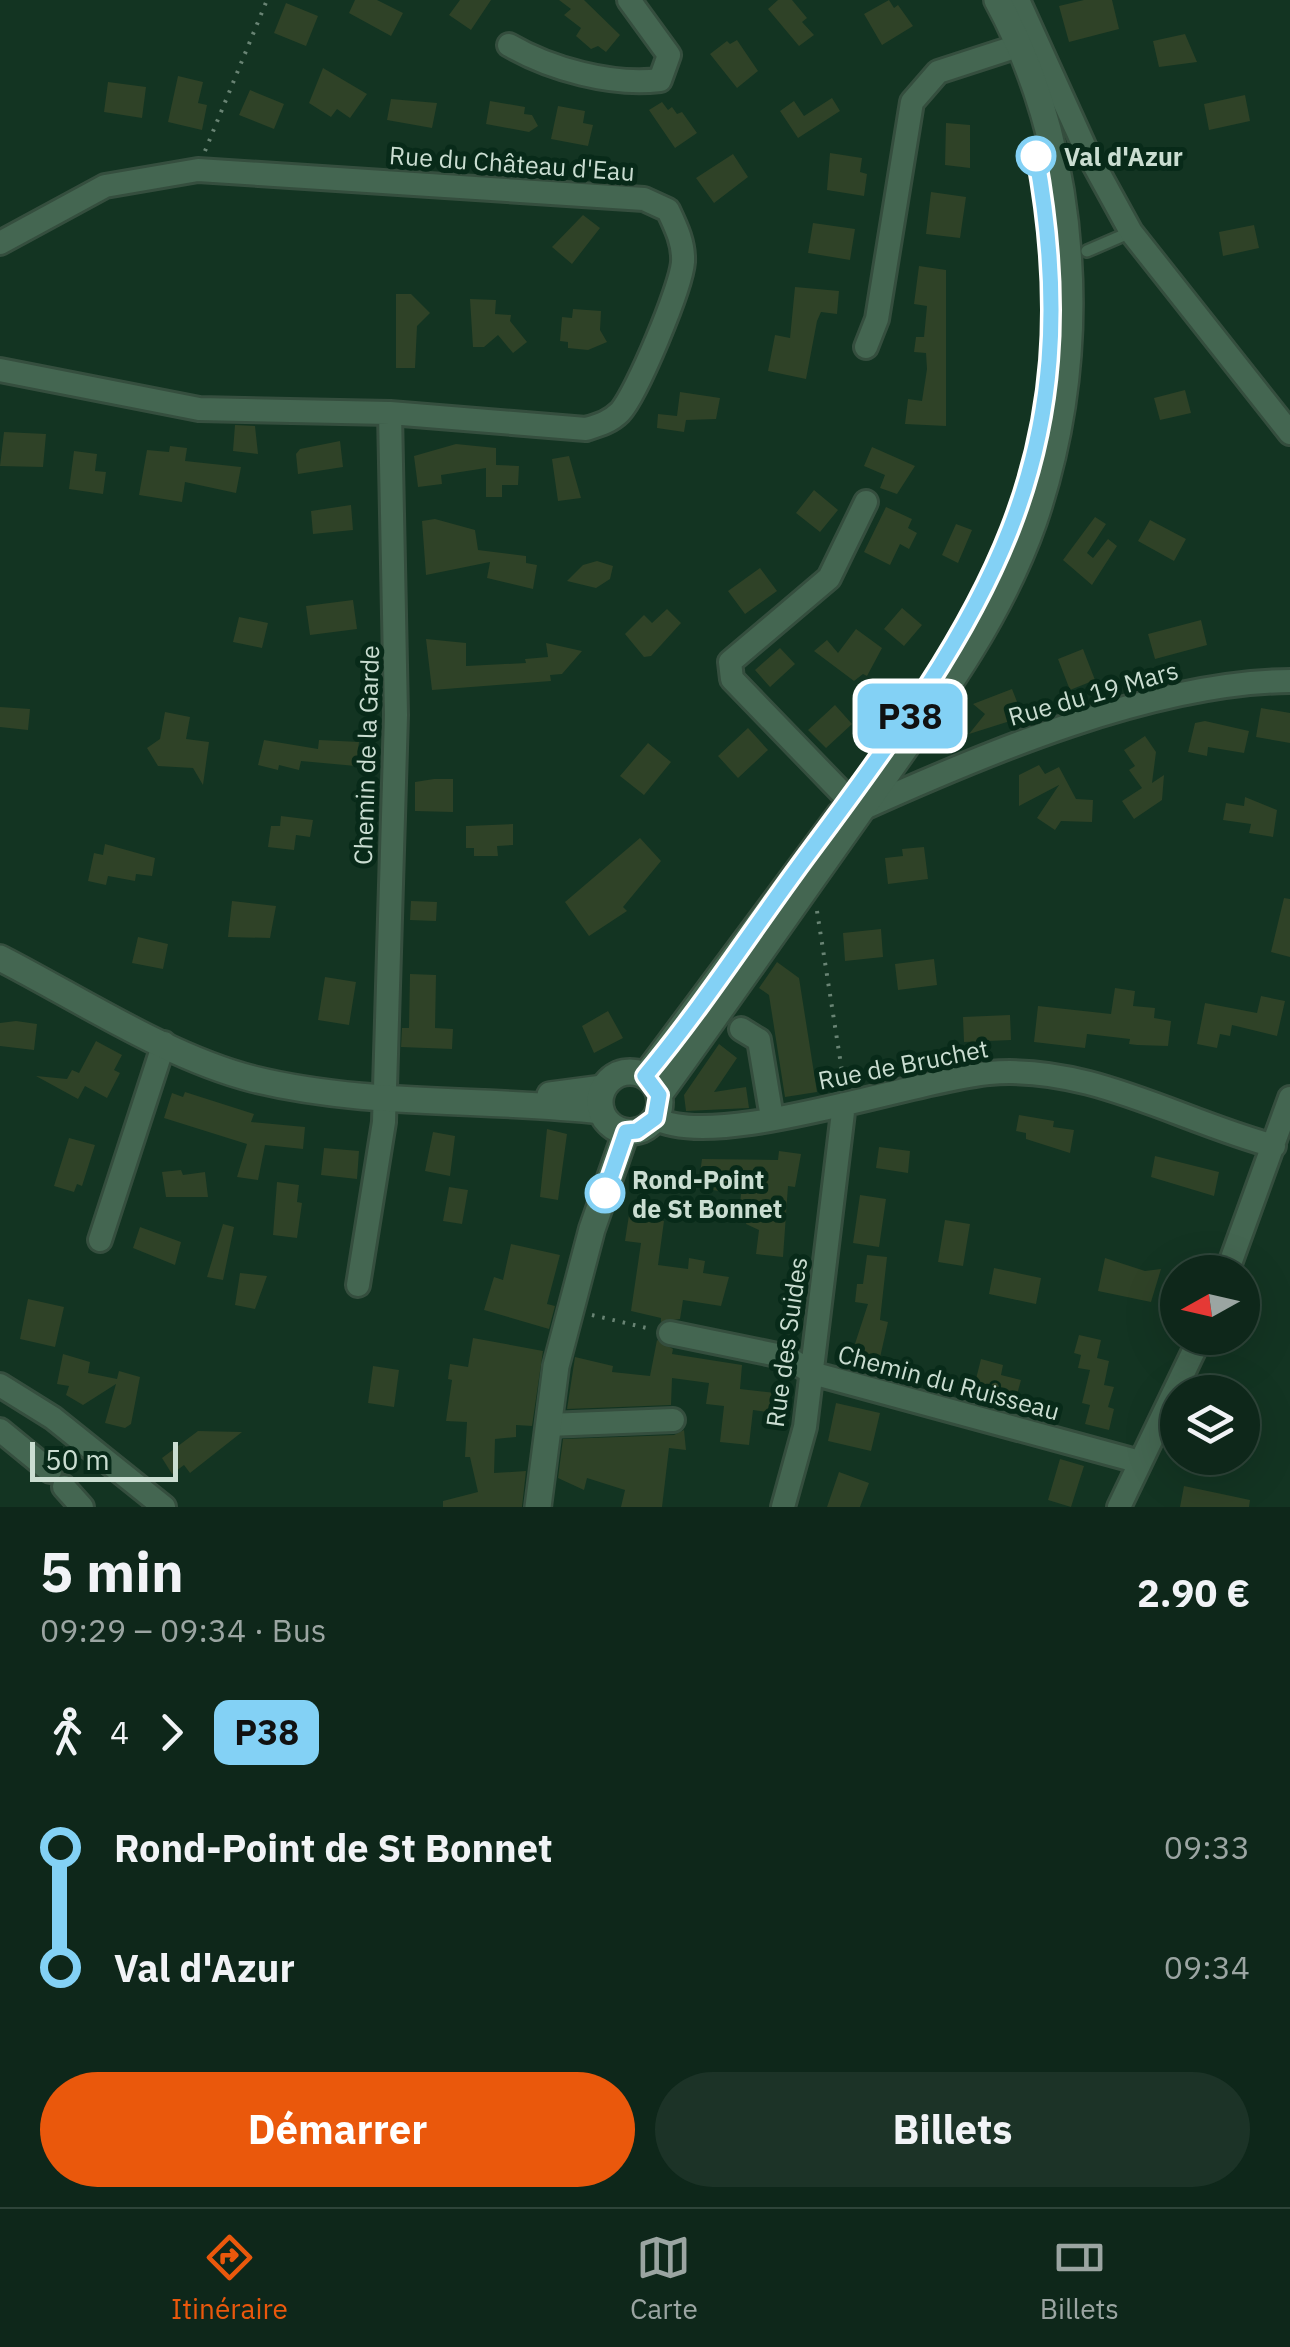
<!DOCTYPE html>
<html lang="fr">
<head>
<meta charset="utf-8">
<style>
  body { margin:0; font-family:"IBM Plex Sans",sans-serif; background:#1c3327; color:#f1f3f6; height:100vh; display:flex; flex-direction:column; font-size:38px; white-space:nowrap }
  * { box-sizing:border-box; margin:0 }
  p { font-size:32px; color:#9ba5a2 }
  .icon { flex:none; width:55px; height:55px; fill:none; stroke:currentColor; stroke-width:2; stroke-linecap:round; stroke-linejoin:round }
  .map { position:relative; height:1507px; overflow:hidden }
  .drawer { display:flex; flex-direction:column; background:#0e271a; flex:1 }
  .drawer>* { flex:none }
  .badge { padding:0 20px; border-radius:15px; font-size:35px; line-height:65px }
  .needle { width:65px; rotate:262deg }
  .buttons { position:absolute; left:1160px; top:1255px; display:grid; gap:20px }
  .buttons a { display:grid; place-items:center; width:100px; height:100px; border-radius:50%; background:#0e271a; box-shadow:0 10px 40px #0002,0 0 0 2px #2e4439; font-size:50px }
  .scale { position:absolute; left:30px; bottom:25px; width:148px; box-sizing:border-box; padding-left:10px; border:5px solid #caddd1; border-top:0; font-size:28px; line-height:35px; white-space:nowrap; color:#caddd1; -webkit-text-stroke:8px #082a19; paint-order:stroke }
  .map>.badge { position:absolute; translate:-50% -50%; box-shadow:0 0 0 5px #fff }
  .legs { display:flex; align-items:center; gap:15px; height:110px; padding:0 40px; font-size:32px }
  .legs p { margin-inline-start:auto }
  .head { display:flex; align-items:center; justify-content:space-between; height:170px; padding:0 40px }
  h1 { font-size:55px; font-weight:700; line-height:75px }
  .primary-button { display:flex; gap:20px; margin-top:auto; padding:20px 40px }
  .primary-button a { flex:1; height:115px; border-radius:60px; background:#ea580c; color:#fff; font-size:40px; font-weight:700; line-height:115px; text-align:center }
  .primary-button a+a { background:#1c3327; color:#f1f3f6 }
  ul { padding:0 40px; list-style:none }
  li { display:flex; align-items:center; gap:35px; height:120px; font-size:38px }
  li i { display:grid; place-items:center; width:15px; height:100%; margin:0 12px; background:currentColor }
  li i::after { content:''; width:25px; height:25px; margin:-12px; border:8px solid; border-radius:50%; background:#0e271a }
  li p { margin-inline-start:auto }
  li:first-child i { background:linear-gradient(#0000 50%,currentColor 0) }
  li:last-child i { background:linear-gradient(currentColor 50%,#0000 0) }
  .tabs { display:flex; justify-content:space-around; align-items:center; height:140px; border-top:2px solid #2e4439; background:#0e271a; font-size:28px; color:#9ba5a2 }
  .tabs a { display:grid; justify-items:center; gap:5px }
  .tabs .on { color:#ea580c }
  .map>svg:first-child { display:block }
</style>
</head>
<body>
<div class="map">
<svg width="1290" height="1507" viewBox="0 0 1290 1507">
  <rect width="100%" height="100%" fill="#133422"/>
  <!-- building -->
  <path fill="#2f4227" d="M 355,0 L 377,0 L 403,13 L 391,36 L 349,13 Z
    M 460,0 L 491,0 L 471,30 L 449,15 Z
    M 559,0 L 584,0 L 620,35 L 606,52 L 598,46 L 591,49 L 576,36 L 581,28 L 564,15 L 571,9 Z
    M 778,0 L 792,0 L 807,18 L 802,22 L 814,35 L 799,46 L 768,9 Z
    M 889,0 L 894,8 L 898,5 L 913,26 L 882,45 L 864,14 Z
    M 1084,0 L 1112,0 L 1119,29 L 1069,42 L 1059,6 Z
    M 286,3 L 318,16 L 306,46 L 274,33 Z
    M 1185,34 L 1197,62 L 1159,67 L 1153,41 Z
    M 737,40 L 758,71 L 737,88 L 710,54 L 727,41 L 730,44 Z
    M 323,68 L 367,94 L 350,118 L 337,109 L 331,117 L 309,103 Z
    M 178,76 L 203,82 L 198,103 L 207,105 L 202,130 L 168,122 Z
    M 108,82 L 146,87 L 142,118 L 104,112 Z
    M 250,90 L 284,104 L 274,129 L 239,115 Z
    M 1245,95 L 1250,121 L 1209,130 L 1204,104 Z
    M 832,98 L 840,111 L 798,138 L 780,111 L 794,101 L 804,116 Z
    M 391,99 L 437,103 L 432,128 L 387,120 Z
    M 490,101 L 525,107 L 524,114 L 532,115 L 538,126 L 529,132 L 486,124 Z
    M 662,102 L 668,110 L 672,107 L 677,114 L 682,112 L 697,133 L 675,148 L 649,110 Z
    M 558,106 L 585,111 L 583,123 L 593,125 L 588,146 L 551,139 Z
    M 946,123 L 970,125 L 970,168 L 945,165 Z
    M 830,153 L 862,158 L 860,172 L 867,174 L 864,196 L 827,190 Z
    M 733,154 L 748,177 L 714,203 L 696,178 Z
    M 931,192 L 966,197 L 960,238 L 926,234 Z
    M 583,215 L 600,228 L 572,264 L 552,247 Z
    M 813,223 L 855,229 L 850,260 L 808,253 Z
    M 1254,225 L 1259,248 L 1223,256 L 1219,232 Z
    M 919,266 L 946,270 L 946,426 L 905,424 L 908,399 L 922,401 L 927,369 L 926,353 L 914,352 L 916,337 L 924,337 L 927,306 L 914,304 Z
    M 795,287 L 839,291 L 837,314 L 821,312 L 817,321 L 806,379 L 768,371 L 775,335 L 790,338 Z
    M 396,294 L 411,294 L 430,313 L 417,326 L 415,368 L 396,368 Z
    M 470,299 L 496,300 L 495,314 L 511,315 L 510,321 L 527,342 L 513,353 L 498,335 L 484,347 L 473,347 Z
    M 573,309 L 601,311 L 600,330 L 607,342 L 588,350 L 568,348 L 568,342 L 560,341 L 562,317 L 572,318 Z
    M 1185,390 L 1191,413 L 1160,420 L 1154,398 Z
    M 680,392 L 720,398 L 716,419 L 686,420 L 684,432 L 657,428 L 658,414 L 677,416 Z
    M 235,425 L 255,426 L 258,454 L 233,451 Z
    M 4,432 L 46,434 L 43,467 L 0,466 Z
    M 340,441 L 343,467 L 298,474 L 296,454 L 300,449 Z
    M 456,444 L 496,448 L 496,465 L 519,466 L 518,485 L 502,485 L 502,497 L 486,497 L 486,468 L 441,475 L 442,484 L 418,487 L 414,456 Z
    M 170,446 L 187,448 L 185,461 L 241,467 L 236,493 L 185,482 L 182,502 L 139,495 L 147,450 L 169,452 Z
    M 872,447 L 915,466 L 897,494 L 880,488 L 885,475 L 864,466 Z
    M 74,451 L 97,454 L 95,471 L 106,472 L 103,494 L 69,489 Z
    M 569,456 L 581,498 L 558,501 L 552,459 Z
    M 814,490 L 838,510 L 820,532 L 796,513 Z
    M 351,505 L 353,530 L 313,534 L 311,511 Z
    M 886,507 L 912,519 L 908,528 L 917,533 L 909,549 L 900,544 L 890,565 L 864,552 Z
    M 1095,517 L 1106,524 L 1087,553 L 1093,558 L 1108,539 L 1117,546 L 1092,585 L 1063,560 Z
    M 435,519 L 475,530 L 478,550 L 526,556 L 526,563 L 537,565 L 533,589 L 487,578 L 490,562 L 426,575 L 422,521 Z
    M 1150,520 L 1186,539 L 1174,561 L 1138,541 Z
    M 956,524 L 972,530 L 958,563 L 942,555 Z
    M 597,561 L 613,566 L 610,579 L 596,588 L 567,581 L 583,565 Z
    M 760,568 L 777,591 L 745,614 L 728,591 Z
    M 353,600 L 357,629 L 310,635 L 306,606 Z
    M 902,608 L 922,625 L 904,646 L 884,629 Z
    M 667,609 L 681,623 L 651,656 L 644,657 L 625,634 L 644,615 L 652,623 Z
    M 239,617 L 268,623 L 262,648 L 233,642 Z
    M 1201,620 L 1207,645 L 1155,659 L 1148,634 Z
    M 856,629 L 882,648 L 867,676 L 863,674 L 854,681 L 814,651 L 827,640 L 838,653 Z
    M 426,639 L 466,643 L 466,666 L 526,663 L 525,659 L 548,657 L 546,643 L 582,651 L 562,674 L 550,675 L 551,681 L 432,690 Z
    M 780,648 L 795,664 L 770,687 L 755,670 Z
    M 1083,649 L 1095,680 L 1070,690 L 1058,659 Z
    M 1012,689 L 1023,717 L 969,734 L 985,714 L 973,704 Z
    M 835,705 L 852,724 L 826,748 L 808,730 Z
    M 0,707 L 30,709 L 28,730 L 0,727 Z
    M 1261,708 L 1290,713 L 1290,743 L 1256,737 Z
    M 165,712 L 190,717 L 186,739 L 209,742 L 203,785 L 193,768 L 158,766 L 147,748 L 160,739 Z
    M 1205,721 L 1249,731 L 1244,753 L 1208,747 L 1207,756 L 1188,752 L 1195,723 Z
    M 748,728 L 768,750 L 738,778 L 718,756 Z
    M 1145,736 L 1156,752 L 1152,783 L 1164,775 L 1162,800 L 1134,819 L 1122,801 L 1142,788 L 1129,770 L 1135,766 L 1124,750 Z
    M 264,740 L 318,749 L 319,740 L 359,742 L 356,766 L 301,761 L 299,770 L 279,765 L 278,770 L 258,765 Z
    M 648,743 L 671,762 L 644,795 L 620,776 Z
    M 1039,765 L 1045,774 L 1059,767 L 1076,799 L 1093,800 L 1092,822 L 1061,821 L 1055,830 L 1037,818 L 1059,785 L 1019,806 L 1019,775 Z
    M 434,779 L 453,779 L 453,812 L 415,811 L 415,782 Z
    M 1245,797 L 1277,810 L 1273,837 L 1249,833 L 1251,824 L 1223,820 L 1226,803 L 1244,806 Z
    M 281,816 L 313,820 L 310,837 L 296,835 L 294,850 L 268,847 L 271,826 L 280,826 Z
    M 513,824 L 513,845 L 497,846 L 498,856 L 474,856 L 474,848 L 466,848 L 466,826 Z
    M 640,838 L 661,861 L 623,907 L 627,911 L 589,936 L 565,902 Z
    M 105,844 L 155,858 L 152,876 L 136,874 L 135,881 L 108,876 L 106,885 L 88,881 L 94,853 L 103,855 Z
    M 924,847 L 928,879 L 888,884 L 885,858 L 903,856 L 902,849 Z
    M 1284,898 L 1290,899 L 1290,957 L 1271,952 Z
    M 232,901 L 276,906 L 270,938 L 228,937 Z
    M 411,901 L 437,902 L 436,921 L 410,920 Z
    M 881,929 L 883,957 L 845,961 L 843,933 Z
    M 138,937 L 168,944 L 163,969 L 132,963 Z
    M 934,959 L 937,985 L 898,990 L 895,964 Z
    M 777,962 L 799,978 L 817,1092 L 785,1097 L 769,995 L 759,988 Z
    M 410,974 L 436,975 L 435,1028 L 453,1029 L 452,1049 L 401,1047 L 402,1028 L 409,1028 Z
    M 325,977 L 356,982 L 349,1025 L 318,1020 Z
    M 1115,988 L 1135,991 L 1133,1006 L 1155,1008 L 1154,1018 L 1171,1021 L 1168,1046 L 1137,1045 L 1129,1044 L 1130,1039 L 1087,1034 L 1085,1048 L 1034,1042 L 1038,1006 L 1111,1014 Z
    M 1261,996 L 1285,1001 L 1277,1036 L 1232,1025 L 1230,1036 L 1220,1034 L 1217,1048 L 1197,1044 L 1205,1003 L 1257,1013 Z
    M 608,1011 L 623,1038 L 594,1053 L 582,1026 Z
    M 1010,1015 L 1011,1040 L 964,1042 L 963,1017 Z
    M 16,1021 L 37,1024 L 34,1050 L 0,1046 L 0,1023 Z
    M 96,1041 L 122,1055 L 114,1070 L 120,1073 L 107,1098 L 85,1086 L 78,1099 L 36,1076 L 67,1079 L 72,1070 L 79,1073 Z
    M 719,1044 L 737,1058 L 714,1092 L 746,1087 L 749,1108 L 686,1111 L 684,1095 Z
    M 185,1092 L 254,1114 L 251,1122 L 305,1127 L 303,1149 L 265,1145 L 258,1180 L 237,1177 L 247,1144 L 164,1118 L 172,1093 L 183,1097 Z
    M 1019,1115 L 1054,1121 L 1053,1127 L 1074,1130 L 1070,1153 L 1026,1139 L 1026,1133 L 1016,1131 Z
    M 547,1129 L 567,1134 L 558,1200 L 540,1197 Z
    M 433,1132 L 455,1136 L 450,1176 L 425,1171 Z
    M 69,1138 L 95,1145 L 82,1186 L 77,1184 L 74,1192 L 54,1186 Z
    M 879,1147 L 910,1151 L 908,1173 L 876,1168 Z
    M 324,1148 L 359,1151 L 357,1179 L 321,1175 Z
    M 779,1151 L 801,1154 L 795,1187 L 788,1186 L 783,1257 L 756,1254 L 759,1230 L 746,1224 L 750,1206 L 740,1204 L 741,1194 L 698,1188 L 702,1159 L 778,1160 Z
    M 1155,1156 L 1219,1172 L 1214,1196 L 1151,1177 Z
    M 181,1170 L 183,1175 L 205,1172 L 208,1197 L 166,1197 L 162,1172 Z
    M 277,1182 L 299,1185 L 297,1202 L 302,1203 L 297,1238 L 273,1235 Z
    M 449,1187 L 468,1190 L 462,1224 L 443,1221 Z
    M 860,1195 L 886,1199 L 879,1247 L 853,1243 Z
    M 629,1215 L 664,1221 L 658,1265 L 688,1269 L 689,1258 L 705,1261 L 703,1273 L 729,1277 L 721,1306 L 683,1300 L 680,1319 L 661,1322 L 661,1318 L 631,1311 L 641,1243 L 625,1241 Z
    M 945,1220 L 970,1224 L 963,1266 L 938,1262 Z
    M 223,1224 L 234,1227 L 223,1280 L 207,1277 Z
    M 140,1227 L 181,1242 L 175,1265 L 133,1248 Z
    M 511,1244 L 560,1255 L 547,1304 L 555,1306 L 549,1329 L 484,1310 L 494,1277 L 503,1280 Z
    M 867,1255 L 887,1257 L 880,1320 L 888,1322 L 879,1362 L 851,1356 L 868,1304 L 855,1302 L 857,1284 L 863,1284 Z
    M 1105,1258 L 1145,1271 L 1161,1269 L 1151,1302 L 1098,1291 Z
    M 994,1268 L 1041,1278 L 1036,1304 L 989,1294 Z
    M 240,1273 L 267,1276 L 255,1309 L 235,1305 Z
    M 28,1299 L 64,1307 L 55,1347 L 20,1339 Z
    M 1079,1335 L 1101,1340 L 1097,1358 L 1109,1361 L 1104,1385 L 1114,1387 L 1108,1407 L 1114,1409 L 1109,1430 L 1085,1424 L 1090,1405 L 1082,1403 L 1090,1370 L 1078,1368 L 1081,1355 L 1074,1353 Z
    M 473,1338 L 543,1351 L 532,1426 L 516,1425 L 516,1437 L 495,1439 L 494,1473 L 526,1471 L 522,1507 L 443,1507 L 443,1501 L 478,1492 L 470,1457 L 465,1457 L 467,1422 L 446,1421 L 452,1380 L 448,1379 L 450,1364 L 468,1367 Z
    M 657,1340 L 673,1349 L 672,1354 L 742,1365 L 740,1389 L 785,1394 L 783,1414 L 753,1410 L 749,1445 L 720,1442 L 724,1406 L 706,1404 L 709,1383 L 672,1378 L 671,1405 L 567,1409 L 575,1357 L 613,1366 L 612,1372 L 650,1376 Z
    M 63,1354 L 90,1362 L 88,1373 L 117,1379 L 119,1371 L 140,1377 L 131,1424 L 125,1428 L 105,1423 L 116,1384 L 83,1405 L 66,1395 L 69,1386 L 57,1384 Z
    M 981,1359 L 1003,1365 L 1001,1375 L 1021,1380 L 1016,1398 L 1006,1395 L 1005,1401 L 973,1391 Z
    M 373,1366 L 399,1370 L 394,1407 L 368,1403 Z
    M 836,1403 L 880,1413 L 871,1451 L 828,1441 Z
    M 684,1430 L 686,1450 L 669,1448 L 662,1507 L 621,1507 L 625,1490 L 587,1478 L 584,1490 L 558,1478 L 563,1439 L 674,1435 Z
    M 198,1431 L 242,1432 L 190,1473 L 184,1465 L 172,1474 L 162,1458 Z
    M 1060,1459 L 1084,1466 L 1071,1507 L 1048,1500 Z
    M 839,1472 L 869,1483 L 860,1507 L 827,1507 Z
    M 1184,1486 L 1250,1500 L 1249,1507 L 1180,1507 Z"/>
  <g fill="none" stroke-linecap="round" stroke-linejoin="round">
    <defs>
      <path id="service" d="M 1087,251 L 1131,232"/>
      <path id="minor" d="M 1018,0 L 1086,150 L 1131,232 L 1290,433
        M 509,45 C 550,69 612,86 660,80 L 669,55 L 629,0
        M 0,243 L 105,186 L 198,170 L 644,199 L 668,210 C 676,227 684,243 683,262 C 681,288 637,393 620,412 C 610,422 599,425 586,429 L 390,413 L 199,409 L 0,370
        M 866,347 L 877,319 L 912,102 L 938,72 L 1018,46
        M 849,800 L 732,679 L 730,662 L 829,578 L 866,502
        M 862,809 C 986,753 1154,682 1290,681
        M 741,1029 L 759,1040 L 772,1118
        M 655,1118 C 714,1152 913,1080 989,1073 C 1089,1064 1180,1121 1274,1146
        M 100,1240 L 164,1043
        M 1227,1272 L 1290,1098
        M 358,1285 L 384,1122 L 396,715 L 390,413
        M 670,1333 L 787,1357 L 812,1373 L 1140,1462
        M 0,1385 L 53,1418 L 164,1507
        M 548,1425 L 673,1420
        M 0,1430 L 50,1471
        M 64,1487 L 82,1507
        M 783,1507 L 805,1427 L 844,1104
        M 1119,1507 L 1200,1338"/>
      <path id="tertiary" d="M 0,958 C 78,998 169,1058 253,1079 C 366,1107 486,1098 601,1111
        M 550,1095 L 603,1088"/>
      <path id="secondary" d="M600 1102a30 30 0 1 1 60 0a30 30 0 1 1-60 0Z
        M 645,1076 L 840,814
        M 659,1095 C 730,997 799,898 869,799 C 931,711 998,624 1034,521 C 1091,354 1081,156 997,0
        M 538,1507 L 556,1366 L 592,1229 L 626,1132"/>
    </defs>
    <!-- service casing -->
    <use href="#service" stroke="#354e3e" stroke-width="16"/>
    <!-- minor casing -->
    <use href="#minor" stroke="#354e3e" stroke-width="28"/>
    <!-- tertiary casing -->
    <use href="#tertiary" stroke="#354e3e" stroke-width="30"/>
    <!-- secondary casing -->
    <use href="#secondary" stroke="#354e3e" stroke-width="30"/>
    <!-- path -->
    <path stroke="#698474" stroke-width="4" stroke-dasharray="2.5 8" stroke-linecap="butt" d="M 205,151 L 267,0
      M 817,911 L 844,1084
      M 592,1315 L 651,1329"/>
    <!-- service -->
    <use href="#service" stroke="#446651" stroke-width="11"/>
    <!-- minor -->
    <use href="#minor" stroke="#446651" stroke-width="22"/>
    <!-- tertiary -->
    <use href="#tertiary" stroke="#446651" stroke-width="25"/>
    <!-- secondary -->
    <use href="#secondary" stroke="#446651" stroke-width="25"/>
  </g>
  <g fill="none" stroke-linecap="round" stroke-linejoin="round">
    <defs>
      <path id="line-1" d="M 605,1193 L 626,1132 L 637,1131 L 655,1118 L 659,1095 L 645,1076 C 705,1004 755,925 811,850 C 986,615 1092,461 1036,156"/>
    </defs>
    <!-- line-1 casing -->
    <use href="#line-1" stroke="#fff" stroke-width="22"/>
    <!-- line-1 -->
    <use href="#line-1" stroke="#83d1f5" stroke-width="15"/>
  </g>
  <!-- markers -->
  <g fill="#fff" stroke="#83d1f5" stroke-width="5">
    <circle cx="1036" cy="156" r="18"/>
    <circle cx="605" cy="1193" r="18"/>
  </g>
  <g text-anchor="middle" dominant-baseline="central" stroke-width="10" stroke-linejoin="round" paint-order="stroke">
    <!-- stop labels -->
    <g font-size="25" font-weight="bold" fill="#caddd1" stroke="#082a19" text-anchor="start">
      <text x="1064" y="156">Val d'Azur</text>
      <text x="632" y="1179">Rond-Point<tspan x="632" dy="29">de St Bonnet</tspan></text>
    </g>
    <!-- street labels -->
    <g font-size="25" fill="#caddd1" stroke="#082a19">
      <text transform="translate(512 163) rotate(4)">Rue du Château d'Eau</text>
      <text transform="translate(1093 693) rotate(-16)">Rue du 19 Mars</text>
      <text transform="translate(366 755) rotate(-88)">Chemin de la Garde</text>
      <text transform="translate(903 1064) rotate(-11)">Rue de Bruchet</text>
      <text transform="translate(786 1342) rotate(-82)">Rue des Suides</text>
      <text transform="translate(949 1382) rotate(15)">Chemin du Ruisseau</text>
    </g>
  </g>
</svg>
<div class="buttons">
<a><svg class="needle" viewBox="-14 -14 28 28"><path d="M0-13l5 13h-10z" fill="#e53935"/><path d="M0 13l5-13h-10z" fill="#9ba5a2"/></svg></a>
<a><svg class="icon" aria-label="layers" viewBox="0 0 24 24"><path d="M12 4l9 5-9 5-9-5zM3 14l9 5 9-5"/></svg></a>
</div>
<div class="scale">50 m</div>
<b class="badge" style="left:910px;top:716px;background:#83d1f5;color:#111">P38</b>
</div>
<section class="drawer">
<div class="head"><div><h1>5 min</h1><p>09:29 – 09:34 · Bus</p></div><b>2.90 €</b></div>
<div class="legs"><svg class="icon" aria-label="walk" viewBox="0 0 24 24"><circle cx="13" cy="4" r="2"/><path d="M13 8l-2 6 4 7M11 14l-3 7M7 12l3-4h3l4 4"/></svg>4<svg class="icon" aria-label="forward" viewBox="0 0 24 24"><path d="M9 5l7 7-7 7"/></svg><b class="badge" style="background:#83d1f5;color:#111">P38</b></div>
<ul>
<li><i style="color:#83d1f5"></i><b>Rond-Point de St Bonnet</b><p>09:33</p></li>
<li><i style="color:#83d1f5"></i><b>Val d'Azur</b><p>09:34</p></li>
</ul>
<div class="primary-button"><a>Démarrer</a><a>Billets</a></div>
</section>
<nav class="tabs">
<a class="on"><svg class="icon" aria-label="directions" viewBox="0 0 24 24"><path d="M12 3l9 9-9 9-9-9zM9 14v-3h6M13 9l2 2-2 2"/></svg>Itinéraire</a>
<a><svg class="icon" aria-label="map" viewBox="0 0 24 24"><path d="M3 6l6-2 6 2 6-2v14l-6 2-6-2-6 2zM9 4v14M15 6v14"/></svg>Carte</a>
<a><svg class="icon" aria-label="tickets" viewBox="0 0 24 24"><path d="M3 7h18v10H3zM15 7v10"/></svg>Billets</a>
</nav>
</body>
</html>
